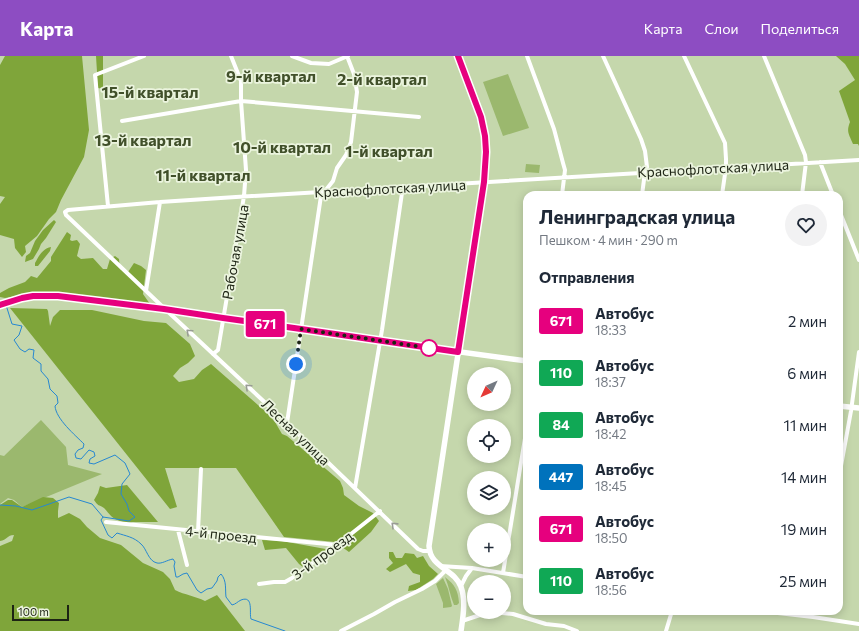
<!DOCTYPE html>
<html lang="ru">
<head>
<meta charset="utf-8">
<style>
  body { margin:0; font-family:Commissioner,sans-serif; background:#f2f2f3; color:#1f2937; height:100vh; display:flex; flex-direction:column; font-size:15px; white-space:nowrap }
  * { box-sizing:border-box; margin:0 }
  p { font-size:13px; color:#747a83 }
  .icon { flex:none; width:22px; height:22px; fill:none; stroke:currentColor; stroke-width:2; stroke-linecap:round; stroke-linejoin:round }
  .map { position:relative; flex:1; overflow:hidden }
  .details { position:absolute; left:523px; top:135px; width:320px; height:424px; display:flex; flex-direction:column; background:#fff; border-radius:12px; box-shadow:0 2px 10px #0003 }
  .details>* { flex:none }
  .badge { padding:0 8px; border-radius:3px; font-size:14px; line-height:26px }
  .needle { width:26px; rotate:226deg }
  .controls { position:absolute; left:467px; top:311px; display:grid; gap:8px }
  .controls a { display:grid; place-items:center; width:44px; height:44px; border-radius:50%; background:#fff; box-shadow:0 2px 10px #0003; font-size:20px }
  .scale { position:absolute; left:12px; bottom:10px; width:57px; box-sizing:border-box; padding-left:4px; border:2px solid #1d2414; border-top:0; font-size:11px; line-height:14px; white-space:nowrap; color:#1d2414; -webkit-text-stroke:3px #ebf4de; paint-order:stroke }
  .you { position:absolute; width:20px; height:20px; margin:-10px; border:3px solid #fff; border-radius:50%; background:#1a73e8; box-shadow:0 0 0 6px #1a73e833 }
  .map>.badge { position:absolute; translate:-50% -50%; box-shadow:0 0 0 2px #fff }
  h2 { padding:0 16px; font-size:15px; line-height:36px }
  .round { display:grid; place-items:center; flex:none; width:42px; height:42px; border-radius:21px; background:#f2f2f3 }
  .head { display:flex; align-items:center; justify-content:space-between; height:68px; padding:0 16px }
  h1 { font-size:19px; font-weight:700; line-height:30px }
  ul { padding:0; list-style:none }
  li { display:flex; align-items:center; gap:12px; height:52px; padding:0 16px }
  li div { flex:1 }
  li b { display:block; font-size:15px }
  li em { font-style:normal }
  li .badge { min-width:44px; font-weight:700; text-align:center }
  header { display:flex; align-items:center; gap:24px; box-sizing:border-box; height:56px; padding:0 20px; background:#8d4dc2; color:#fff }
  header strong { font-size:19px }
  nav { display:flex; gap:22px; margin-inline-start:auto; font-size:14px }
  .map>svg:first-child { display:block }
</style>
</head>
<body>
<header>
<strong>Карта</strong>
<nav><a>Карта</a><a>Слои</a><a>Поделиться</a></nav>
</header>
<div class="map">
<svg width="859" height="575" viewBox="0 0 859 575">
  <rect width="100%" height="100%" fill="#c5d7ac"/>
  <!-- green -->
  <path fill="#9bb86e" d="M 508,18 L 529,72 L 503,80 L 483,26 Z
    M 526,108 L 540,109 L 539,117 L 525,116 Z
    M 41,364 L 66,391 L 68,409 L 102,418 L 22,451 L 14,444 L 8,442 L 0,448 L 0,399 L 4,400 Z
    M 445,521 C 455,529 458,534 459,547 L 457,549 L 454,549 C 450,540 449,530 445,521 Z
    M 443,522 L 448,533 L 452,550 L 451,551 L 443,552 L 443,547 L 436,528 Z"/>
  <!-- forest -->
  <path fill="#7fa53a" d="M 5,0 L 82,0 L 89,74 L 84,101 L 61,144 L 56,156 L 49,163 L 37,180 L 25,190 L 26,196 L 22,201 L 15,192 L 14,183 L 0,179 L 0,148 L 5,141 L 0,140 L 0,9 Z
    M 96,0 L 105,0 L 103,0 L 103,33 L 98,32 Z
    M 836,0 L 859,0 L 859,90 L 858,88 L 853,88 C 849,78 846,76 850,66 L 839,35 L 855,24 L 845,8 Z
    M 54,164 L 56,166 L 46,182 L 41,188 L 39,193 L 33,203 L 25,206 L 26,200 L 30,197 L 35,185 L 43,174 Z
    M 67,176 L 71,179 L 70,184 L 72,185 L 77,184 L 80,188 L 77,200 L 81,203 L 93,202 L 103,213 L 107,213 L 110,203 L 115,200 L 119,203 L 120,213 L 128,216 L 134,207 L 141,210 L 146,214 L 143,238 L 150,248 L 70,238 L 29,238 L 5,242 L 0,241 L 0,237 L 9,232 L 25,226 L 31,220 L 37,222 L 51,205 L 51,201 Z
    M 51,191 L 50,195 L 38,210 L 35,210 L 35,207 C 39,200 42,193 51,191 Z
    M 10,252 L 47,253 L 48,255 L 50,270 L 53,261 L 60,254 L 92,254 L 144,265 L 166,267 L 190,288 L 195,300 L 188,307 L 180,312 L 173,320 L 179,326 L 194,323 L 202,314 L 211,308 L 266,356 L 275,366 L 282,378 L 287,380 L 340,425 L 343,432 L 344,439 L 359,450 L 373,457 L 379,465 L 371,476 L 349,496 L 335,486 L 284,481 L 236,412 L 165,412 L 177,451 L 170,453 Z
    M 127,429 L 158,466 L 133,466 C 126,468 117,465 111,460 C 109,458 107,455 104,452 C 98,448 99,451 94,444 L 98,437 L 100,430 L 106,432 Z
    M 43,441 L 53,442 L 59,447 L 58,455 L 58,462 L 69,457 L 80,463 L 87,471 L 100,482 L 121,489 L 143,507 L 163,516 L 170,523 L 175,534 C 185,539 195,540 205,545 L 217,539 L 245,575 L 0,575 L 0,490 L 12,485 L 14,479 C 7,479 7,484 0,485 L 0,449 L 8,444 L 12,444 L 22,451 Z
    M 262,484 L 282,485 L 331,494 L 304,512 L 299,508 L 286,492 L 265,494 Z
    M 389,496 L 393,496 L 396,502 L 402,502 L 405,497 L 414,498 L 417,502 L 423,500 L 429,510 L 438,518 L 433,523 L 416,534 L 408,535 L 409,530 L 420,526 L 420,519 L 413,517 L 406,508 L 390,516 L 386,513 L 393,507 L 389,502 Z"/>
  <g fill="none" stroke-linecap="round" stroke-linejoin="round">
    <!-- stream -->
    <path stroke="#2788d1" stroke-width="1" d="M 6,249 L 12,268 L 22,270 L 19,279 L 14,284 L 20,293 L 25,296 L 29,293 L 34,294 L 33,302 L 41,308 L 41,315 L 48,323 L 50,333 L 57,340 L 58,347 L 55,350 C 56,363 75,379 84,388 L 83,392 L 78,394 L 75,398 L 76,402 L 81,403 L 89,394 L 94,396 L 95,400 L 90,403 L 89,407 L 94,408 L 115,399 L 125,407 L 130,418 L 122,428 L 121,438 L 127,448 L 129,455 L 135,461 L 129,465 L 103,461 L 101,464 L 108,479 L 112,482 L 117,477 C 126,480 134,481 141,488 C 147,493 148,505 157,507 C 162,508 167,504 173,503 L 175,506 L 174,510 L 176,521 L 178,521 L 183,518 L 187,517 L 197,534 L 201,537 L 207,533 L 212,532 L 217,525 L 218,521 L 221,518 C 227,525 225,533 226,541 L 232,549 C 236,548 237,546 241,544 C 254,539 249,557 251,563 L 285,575
      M 0,449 L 16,450 L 32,454 L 69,441 L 92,448 L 103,461"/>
    <!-- street -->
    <path stroke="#fff" stroke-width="4" d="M 292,0 L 311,7 L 329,8 L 348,0
      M 527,0 L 554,73 L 563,107 L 565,114 L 562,139
      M 603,0 L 641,83 L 645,95 L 647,111 L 645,116 L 642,139
      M 684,0 L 725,87 L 726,103 L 726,111 L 722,139
      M 764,0 L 805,99 L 806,106 L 802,139
      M 122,65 L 241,45 L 419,61
      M 820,106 L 833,139
      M 108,150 L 95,19 L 144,0
      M 839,154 L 859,204
      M 146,235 L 160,146
      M 213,298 L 218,294 L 244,140 L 246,114 L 241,45 L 241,25 L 231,0
      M 287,367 L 321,140 L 333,125 L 337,112 L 346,99 L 351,86 L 357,36 L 354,18 L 347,0
      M 839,421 L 851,355 L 859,296
      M 355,432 L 382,274 L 403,130
      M 106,466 L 337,489
      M 178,474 L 187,509
      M 198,476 L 201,413
      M 429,495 L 423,495 L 418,493 L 287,367 L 165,253 L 66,159 L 65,156 L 68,154 L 160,146 L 236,141 L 859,104
      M 440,510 L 472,512 L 527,521
      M 503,517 L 527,370
      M 259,528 L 274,526 L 285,526 L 292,522 L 337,489 L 380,455
      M 461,530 L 466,520 L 472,512
      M 761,555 L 813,561 L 859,568
      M 491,556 L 513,558 L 546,568 L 564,570 L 577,575
      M 462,565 L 489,556
      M 341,575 L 374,558 L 395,546 L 422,533 L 435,525 L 446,514
      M 666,575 L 672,555"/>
    <!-- secondary -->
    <path stroke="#fff" stroke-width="5.5" d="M 458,0 C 468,26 482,52 485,80 C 487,95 485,111 484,126 L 429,490 C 430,512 455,513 461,531 C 466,544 463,561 461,575
      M 0,249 L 22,242 L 33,240 L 58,240 L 165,253 L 223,262 L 301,273 L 380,285 L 527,305
      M 839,350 L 859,352"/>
  </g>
  <!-- one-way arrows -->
  <defs><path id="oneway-chevron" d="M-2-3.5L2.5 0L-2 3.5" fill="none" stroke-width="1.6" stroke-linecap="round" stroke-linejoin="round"/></defs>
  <g stroke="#999c95">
    <use href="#oneway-chevron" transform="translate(189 276) rotate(-137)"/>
    <use href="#oneway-chevron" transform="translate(248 331) rotate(-137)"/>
    <use href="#oneway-chevron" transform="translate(394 469) rotate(-136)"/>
  </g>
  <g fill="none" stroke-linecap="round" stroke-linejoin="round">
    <defs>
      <path id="line" d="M 0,249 L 22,242 L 33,240 L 58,240 L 164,253 L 223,262 L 301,273 L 458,296 L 484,126 L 486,96 L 485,80 L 481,61 L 458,0"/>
    </defs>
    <!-- line casing -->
    <use href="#line" stroke="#fff" stroke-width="9"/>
    <!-- line -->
    <use href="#line" stroke="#e6007e" stroke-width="6"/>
    <!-- walk -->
    <path stroke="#1d2414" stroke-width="4" stroke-dasharray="0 7.2" d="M 296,308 L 301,273 L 429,292"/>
  </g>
  <!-- markers -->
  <circle fill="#fff" stroke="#e6007e" stroke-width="2" cx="429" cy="292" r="8"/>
  <g text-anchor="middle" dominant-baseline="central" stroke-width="3.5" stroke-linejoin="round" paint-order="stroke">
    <!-- street labels -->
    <g font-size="14" fill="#1d2414" stroke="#ebf4de">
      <text transform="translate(713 112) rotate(-3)">Краснофлотская улица</text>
      <text transform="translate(390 132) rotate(-3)">Краснофлотская улица</text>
      <text transform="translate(235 196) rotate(-80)">Рабочая улица</text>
      <text transform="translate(296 376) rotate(44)">Лесная улица</text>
      <text transform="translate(221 478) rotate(6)">4-й проезд</text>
      <text transform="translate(322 499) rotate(-36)">3-й проезд</text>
    </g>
    <!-- quarter labels -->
    <g font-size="16" font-weight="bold" fill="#41502a" stroke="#ebf4de">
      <text x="271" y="19">9-й квартал</text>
      <text x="382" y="22">2-й квартал</text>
      <text x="150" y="35">15-й квартал</text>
      <text x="143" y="83">13-й квартал</text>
      <text x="282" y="90">10-й квартал</text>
      <text x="389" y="94">1-й квартал</text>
      <text x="203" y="118">11-й квартал</text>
    </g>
  </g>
</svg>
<div class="controls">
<a><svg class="needle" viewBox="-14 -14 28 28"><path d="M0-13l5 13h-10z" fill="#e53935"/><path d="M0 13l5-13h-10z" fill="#747a83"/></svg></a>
<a><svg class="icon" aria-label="locate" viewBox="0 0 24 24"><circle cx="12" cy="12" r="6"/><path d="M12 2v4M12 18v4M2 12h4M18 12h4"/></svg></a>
<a><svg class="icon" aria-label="layers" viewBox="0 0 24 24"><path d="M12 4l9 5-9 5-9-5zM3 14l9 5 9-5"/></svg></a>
<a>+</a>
<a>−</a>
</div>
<div class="scale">100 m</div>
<div class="you" style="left:296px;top:308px"></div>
<b class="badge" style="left:265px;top:268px;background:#e6007e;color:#fff">671</b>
<section class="details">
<div class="head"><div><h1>Ленинградская улица</h1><p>Пешком · 4 мин · 290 m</p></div><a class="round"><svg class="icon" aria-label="heart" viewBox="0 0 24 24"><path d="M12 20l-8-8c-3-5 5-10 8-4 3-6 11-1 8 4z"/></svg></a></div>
<h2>Отправления</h2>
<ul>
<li><span class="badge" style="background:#e6007e;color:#fff">671</span><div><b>Автобус</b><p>18:33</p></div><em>2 мин</em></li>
<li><span class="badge" style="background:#10a855;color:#fff">110</span><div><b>Автобус</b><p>18:37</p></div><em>6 мин</em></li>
<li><span class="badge" style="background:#10a855;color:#fff">84</span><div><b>Автобус</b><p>18:42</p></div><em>11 мин</em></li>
<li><span class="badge" style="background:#0072bc;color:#fff">447</span><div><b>Автобус</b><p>18:45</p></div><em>14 мин</em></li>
<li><span class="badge" style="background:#e6007e;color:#fff">671</span><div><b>Автобус</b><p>18:50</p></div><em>19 мин</em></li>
<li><span class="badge" style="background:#10a855;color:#fff">110</span><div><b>Автобус</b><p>18:56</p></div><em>25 мин</em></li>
</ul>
</section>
</div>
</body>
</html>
